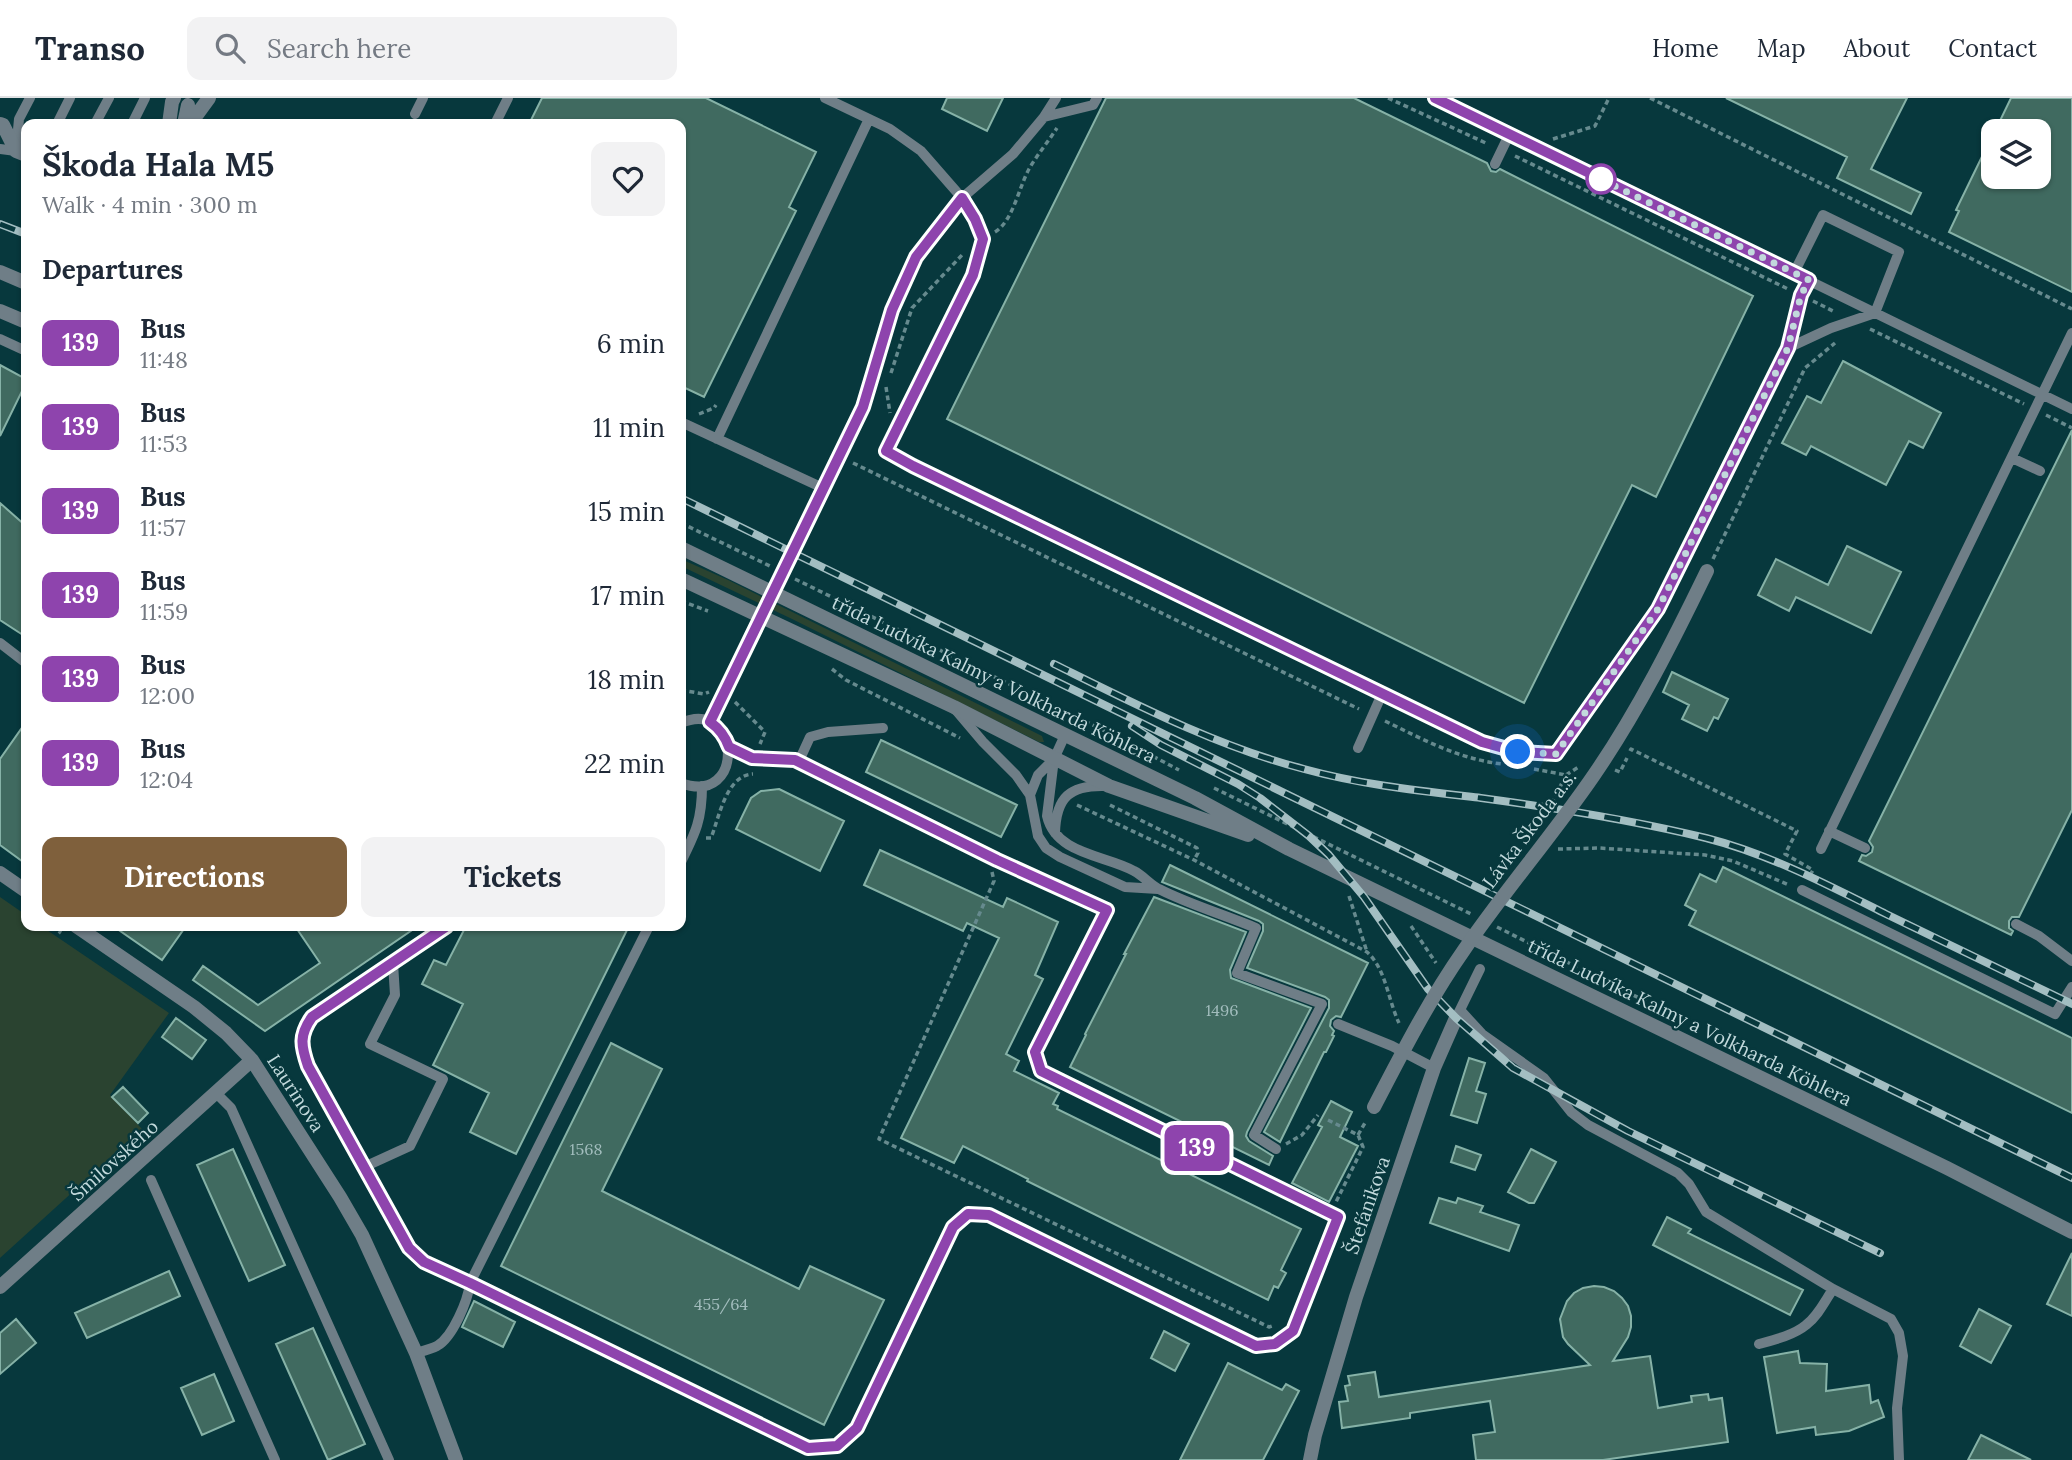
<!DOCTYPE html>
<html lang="en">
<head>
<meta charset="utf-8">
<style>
  body { margin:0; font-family:Lora,serif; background:#f2f2f3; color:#1f2937; height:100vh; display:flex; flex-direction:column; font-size:26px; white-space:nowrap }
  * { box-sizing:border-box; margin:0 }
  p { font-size:23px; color:#747a83 }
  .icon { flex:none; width:38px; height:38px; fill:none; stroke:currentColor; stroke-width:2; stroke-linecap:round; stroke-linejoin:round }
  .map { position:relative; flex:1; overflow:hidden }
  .drawer { position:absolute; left:21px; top:21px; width:665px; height:812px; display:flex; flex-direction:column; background:#fff; border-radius:14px; box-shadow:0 2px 5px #0004 }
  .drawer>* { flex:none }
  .badge { padding:0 14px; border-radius:10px; font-size:24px; line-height:46px }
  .tools { position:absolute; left:1981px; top:21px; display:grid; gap:14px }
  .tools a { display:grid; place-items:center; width:70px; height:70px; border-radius:14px; background:#fff; box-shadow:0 2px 5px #0004; font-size:35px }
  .you { position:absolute; width:35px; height:35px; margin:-18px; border:5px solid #fff; border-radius:50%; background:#1a73e8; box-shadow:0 0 0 10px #1a73e833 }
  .map>.badge { position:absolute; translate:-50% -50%; box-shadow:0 0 0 4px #fff }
  h2 { padding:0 21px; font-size:26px; line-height:63px }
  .round { display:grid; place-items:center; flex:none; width:74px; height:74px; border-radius:14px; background:#f2f2f3 }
  .overview { display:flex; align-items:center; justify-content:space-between; height:119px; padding:0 21px }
  h1 { font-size:33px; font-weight:700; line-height:52px }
  .cta { display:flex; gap:14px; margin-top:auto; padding:14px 21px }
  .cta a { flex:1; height:80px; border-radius:14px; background:#7f603c; color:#fff; font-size:28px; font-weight:700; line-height:80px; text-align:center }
  .cta a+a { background:#f2f2f3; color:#1f2937 }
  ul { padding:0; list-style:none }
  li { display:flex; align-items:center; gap:21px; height:84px; padding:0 21px }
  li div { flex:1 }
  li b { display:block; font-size:26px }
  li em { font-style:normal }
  li .badge { min-width:77px; font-weight:700; text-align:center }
  header { display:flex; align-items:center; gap:42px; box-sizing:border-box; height:98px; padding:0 35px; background:#fff; border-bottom:2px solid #e0e1e3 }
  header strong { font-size:33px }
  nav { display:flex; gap:38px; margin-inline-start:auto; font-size:24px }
  .search { width:490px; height:63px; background:#f2f2f3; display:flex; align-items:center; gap:18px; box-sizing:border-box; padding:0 24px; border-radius:14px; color:#747a83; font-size:26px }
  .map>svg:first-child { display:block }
</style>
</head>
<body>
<header>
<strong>Transo</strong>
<div class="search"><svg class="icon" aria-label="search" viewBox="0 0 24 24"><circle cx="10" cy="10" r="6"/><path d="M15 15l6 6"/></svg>Search here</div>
<nav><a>Home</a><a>Map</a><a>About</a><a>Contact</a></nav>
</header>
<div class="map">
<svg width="2072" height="1362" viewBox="0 0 2072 1362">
  <rect width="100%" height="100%" fill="#07383d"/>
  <!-- green -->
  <path fill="#2a4330" d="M 681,461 L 728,482 L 1042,638 L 1044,644 L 1039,644 L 790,520 L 681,468 Z
    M 0,799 L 26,817 L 26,828 L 41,828 L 169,915 L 110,997 L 142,1031 L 0,1160 Z"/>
  <!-- building -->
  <path fill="#406a60" stroke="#86b2a7" stroke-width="2" d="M 542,0 L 706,0 L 816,54 L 789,109 L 796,113 L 704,299 L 681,288 L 681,26 L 529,26 Z
    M 947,0 L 1003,0 L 987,33 L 942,11 Z
    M 1106,0 L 1354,0 L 1487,65 L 1491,73 L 1496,74 L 1500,71 L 1753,198 L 1656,399 L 1632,387 L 1524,605 L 947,321 Z
    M 1726,0 L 1907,0 L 1871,71 L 1921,95 L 1911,116 L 1837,80 L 1847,59 Z
    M 2011,0 L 2072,0 L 2072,194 L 1949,134 L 1959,113 L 1956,112 L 1993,36 L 1993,79 L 2039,79 L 2039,33 L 1995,33 Z
    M 1843,263 L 1941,315 L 1923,350 L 1909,343 L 1886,387 L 1811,348 L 1806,357 L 1782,345 L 1807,298 L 1821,305 Z
    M 0,267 L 26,281 L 26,285 L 0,338 Z
    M 2072,332 L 2072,712 L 2019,819 L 2012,819 L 2009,823 L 2009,830 L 2013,833 L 2011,837 L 1859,763 L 1862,757 L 1866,758 L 1872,754 L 1873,749 L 1869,743 Z
    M 0,405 L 26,428 L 26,539 L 0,522 Z
    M 1847,448 L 1901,474 L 1871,535 L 1796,499 L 1789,513 L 1758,497 L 1776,461 L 1828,487 Z
    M 1672,574 L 1728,601 L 1718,621 L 1714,619 L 1707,633 L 1682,621 L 1689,607 L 1663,594 Z
    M 26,624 L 26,766 L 0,747 L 0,661 Z
    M 881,642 L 1017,707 L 1001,739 L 866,674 Z
    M 779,691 L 844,723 L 820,773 L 736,731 L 751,700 L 761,693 Z
    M 880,752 L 1003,809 L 1007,800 L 1058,824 L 1035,877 L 1043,881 L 1006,956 L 1019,963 L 1014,973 L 1059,995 L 1053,1006 L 1058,1008 L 1057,1011 L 1301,1131 L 1281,1172 L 1286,1175 L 1278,1190 L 1274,1188 L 1268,1202 L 1027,1083 L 1028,1081 L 963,1048 L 954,1065 L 901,1040 L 999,840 L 967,825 L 963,833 L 864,787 Z
    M 1170,767 L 1368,865 L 1341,919 L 1336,918 L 1331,922 L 1330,928 L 1334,933 L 1332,937 L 1334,938 L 1326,954 L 1324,954 L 1280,1044 L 1264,1034 L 1329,910 L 1329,902 L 1325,899 L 1247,870 L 1263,833 L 1263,826 L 1259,823 L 1162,784 Z
    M 1723,769 L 2072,940 L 2072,1015 L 1689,827 L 1696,813 L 1685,807 L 1700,776 L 1716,784 Z
    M 1154,799 L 1246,834 L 1230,872 L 1231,880 L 1311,910 L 1247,1034 L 1246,1038 L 1249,1043 L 1273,1058 L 1269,1067 L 1070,969 L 1086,937 L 1085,936 L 1126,856 L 1124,856 Z
    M 113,828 L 186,828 L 162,862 Z
    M 295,828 L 418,828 L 265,933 L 193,882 L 203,868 L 258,907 L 320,865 Z
    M 466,828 L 629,828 L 516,1056 L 470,1034 L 489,995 L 433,967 L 463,906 L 422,886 L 434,862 L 446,867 Z
    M 176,920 L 206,942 L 192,961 L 162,939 Z
    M 611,945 L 662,971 L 602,1093 L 799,1191 L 810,1168 L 884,1202 L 824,1327 L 501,1168 Z
    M 1469,960 L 1485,965 L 1476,993 L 1486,996 L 1477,1025 L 1451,1017 Z
    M 123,989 L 148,1015 L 138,1025 L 112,999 Z
    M 1331,1003 L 1352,1014 L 1340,1039 L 1358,1048 L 1329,1104 L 1292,1085 L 1322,1029 L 1318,1027 Z
    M 1456,1048 L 1481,1057 L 1475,1072 L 1451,1064 Z
    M 233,1051 L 285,1167 L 249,1183 L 197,1067 Z
    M 1531,1051 L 1556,1064 L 1534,1105 L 1529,1105 L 1508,1094 Z
    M 1439,1100 L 1456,1105 L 1458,1100 L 1483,1108 L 1480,1114 L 1519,1127 L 1509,1153 L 1430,1125 Z
    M 1667,1119 L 1691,1131 L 1688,1135 L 1803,1192 L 1790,1217 L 1653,1147 Z
    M 2072,1155 L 2072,1218 L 2047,1206 Z
    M 169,1173 L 180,1198 L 87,1240 L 75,1215 Z
    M 1594,1188 L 1604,1189 L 1614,1193 L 1622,1200 L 1628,1208 L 1631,1218 L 1631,1229 L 1628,1239 L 1613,1263 L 1650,1258 L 1658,1310 L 1692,1304 L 1691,1298 L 1708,1296 L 1709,1302 L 1722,1300 L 1728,1344 L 1603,1362 L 1476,1362 L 1473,1337 L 1495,1334 L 1490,1303 L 1410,1315 L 1410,1320 L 1342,1330 L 1339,1304 L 1348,1303 L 1345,1288 L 1350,1287 L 1348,1278 L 1375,1274 L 1379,1299 L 1590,1267 L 1568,1246 L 1563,1239 L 1560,1221 L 1567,1203 L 1574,1195 L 1583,1190 Z
    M 474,1203 L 515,1224 L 503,1249 L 462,1229 Z
    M 1979,1211 L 2011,1228 L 1991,1265 L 1960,1248 Z
    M 16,1221 L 36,1245 L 0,1276 L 0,1235 Z
    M 313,1230 L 365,1346 L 328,1362 L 276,1246 Z
    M 1164,1233 L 1189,1246 L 1175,1273 L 1151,1260 Z
    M 1798,1253 L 1800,1265 L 1827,1266 L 1826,1293 L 1869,1287 L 1871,1305 L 1878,1302 L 1884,1319 L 1849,1333 L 1816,1337 L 1815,1329 L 1777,1335 L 1764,1259 Z
    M 1228,1265 L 1282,1292 L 1286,1286 L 1299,1293 L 1263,1362 L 1180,1362 Z
    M 214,1276 L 234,1323 L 202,1337 L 181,1290 Z
    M 1981,1337 L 2031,1362 L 1968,1362 Z"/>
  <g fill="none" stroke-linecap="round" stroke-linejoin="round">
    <!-- path -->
    <path stroke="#668a8e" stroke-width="3.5" stroke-dasharray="5 3.5" stroke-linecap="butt" d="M 1388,0 L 1488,46
      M 1650,0 L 2072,211
      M 1553,41 L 1595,28 L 1609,0
      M 1515,58 L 1788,191
      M 995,134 C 1013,123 1019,89 1029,71 C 1037,57 1048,44 1057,30
      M 1813,203 L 1835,214
      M 1870,231 L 2024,306
      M 891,275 L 912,210 L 963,156
      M 886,289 L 890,315
      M 699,316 L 714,310 L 716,307
      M 2046,317 L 2072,330
      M 853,365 L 1359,611
      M 681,425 L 772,469
      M 1713,461 L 1805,270 L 1835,245
      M 795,481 L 1107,634 L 1179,672
      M 681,503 L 708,513
      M 832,571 L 846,582 L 960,640
      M 681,592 L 704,596 L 709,594
      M 735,604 L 765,634 L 760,646
      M 1385,623 C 1424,642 1459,661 1502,666
      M 1630,653 L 1631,651 L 1797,733 L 1785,756 L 1813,772 L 1809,779
      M 1534,671 L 1566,677 L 1550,709
      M 1615,672 L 1620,674 L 1627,660
      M 1566,677 L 1580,668
      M 1214,690 L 1471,816
      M 1077,707 L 1194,762 L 1367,854 C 1386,871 1388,902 1399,925
      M 1110,707 L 1197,750 L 1198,755 L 1194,762
      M 706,740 L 711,740 C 719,720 726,677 753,676
      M 1558,751 L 1599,750 L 1705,757 L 1733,763 L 1789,787
      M 992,774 L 994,783 L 879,1041 L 1269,1229 L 1275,1227
      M 1349,798 L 1367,854
      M 52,828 L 61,835
      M 1411,828 L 1436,865
      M 1497,829 L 1687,924
      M 1328,1022 L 1358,1037 L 1363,1049 L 1336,1104
      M 1358,1037 L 1366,1023
      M 1286,1046 L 1302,1037 L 1318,1017"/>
    <!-- service -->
    <path stroke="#6f7e87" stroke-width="10" d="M 825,0 L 890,31 L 921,53 L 962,100 L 975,121 L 983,141 L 973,177 L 886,353 L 913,368 L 1482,644 L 1518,654 L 1556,656 L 1658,511 L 1788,250 L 1801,197 L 1809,182
      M 1435,0 L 2072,311
      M 415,16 L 423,0
      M 1044,19 L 1093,7 L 1097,0
      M 57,26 L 70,0
      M 95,26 L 109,0
      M 132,26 L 145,0
      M 495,26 L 508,0
      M 0,51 L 16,53 L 19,21 L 30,0
      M 1495,66 L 1509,37
      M 0,241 L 26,253
      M 1788,250 L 1831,230 L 1875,215 L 1899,154 L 1823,117 L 1794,175
      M 681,324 L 823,390
      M 717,341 L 869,21
      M 2012,360 L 2040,373
      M 814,412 L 864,309 L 892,212 L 916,159 L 962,100 L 1013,56 L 1044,19 L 1056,0
      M 0,545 L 26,565
      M 955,611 L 983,644 L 1016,677 L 1030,697 L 1038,738 L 1046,750 L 1060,759 L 1125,789 L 1158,791
      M 710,624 L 748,547
      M 681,625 C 741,599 746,709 681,685
      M 1358,650 L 1382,596
      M 1054,661 L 1047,718 C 1056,757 1106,757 1134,773 C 1144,778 1151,788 1161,792 C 1191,807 1225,817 1256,830 L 1237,875 L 1322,906 L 1254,1037 L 1276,1051
      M 799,663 L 810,639 L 828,634 L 883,630
      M 1030,697 L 1038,677 L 1054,661 L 1065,637
      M 1829,733 L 1865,750
      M 1055,735 C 1056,699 1070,687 1105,688
      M 1821,751 L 2072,235
      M 681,764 C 696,734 702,721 702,688
      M 1802,792 L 2055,916 L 2072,889
      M 2016,826 L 2039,838 L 2072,863
      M 447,828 L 312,919 C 300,937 301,948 308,968 L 409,1150 L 424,1164 L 470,1185 L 649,828
      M 1460,912 L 1482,936 L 1544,980 L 1571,1014 L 1588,1027 L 1678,1075 L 1689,1086 L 1706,1114 L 1833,1191 L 1891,1221 L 1899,1235 L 1903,1258 L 1897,1310 L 1899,1362
      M 1458,916 L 1480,871
      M 1338,926 L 1392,948 L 1434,970
      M 217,996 L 231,1010 L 389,1362
      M 364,1069 L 410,1048 L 443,981 L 370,946 L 395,897 L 393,865
      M 151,1082 L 275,1362
      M 1759,1246 C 1774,1242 1794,1237 1806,1227 C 1818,1218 1825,1203 1833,1191
      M 416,1255 C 423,1253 431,1251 437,1248 C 453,1239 468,1202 470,1185 L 808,1350 L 837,1348 L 857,1330 L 953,1129 L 968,1116 L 989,1117 L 1256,1248 L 1275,1246 L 1293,1233 L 1338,1119 L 1041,973 L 1036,954 L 1107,812 L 997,762 L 795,662 L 753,660 L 729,649"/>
    <!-- minor -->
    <path stroke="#6f7e87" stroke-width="14" d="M 0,26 L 3,27 L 16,53 L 26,57
      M 169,26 L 172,4 L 174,0
      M 184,26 L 188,7
      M 190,26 L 209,0
      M 0,775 L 26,793
      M 76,828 L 194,909 L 226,935 L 252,962 L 340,1099 L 362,1137 L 416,1255 L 456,1362
      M 0,1189 L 252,962
      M 1310,1362 L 1315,1337 L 1356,1199 L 1434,970 L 1456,920"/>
    <!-- tertiary -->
    <path stroke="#6f7e87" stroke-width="14" d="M 0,174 L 26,185
      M 0,213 L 26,224
      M 681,450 L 1195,700 L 1289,751 L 1947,1070 L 2072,1134
      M 681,481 L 954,609 L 1109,688 L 1248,737"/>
    <defs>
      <path id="rail" d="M 0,126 L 26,136
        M 681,400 L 2072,1080
        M 1054,566 C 1135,606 1216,648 1304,671 C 1362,687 1421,693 1481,700 C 1556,710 1632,722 1706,740 C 1769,756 1828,787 1886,816 C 1948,846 2010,876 2072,906
        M 1132,628 L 1161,647 L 1238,686 L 1260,700 L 1309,738 L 1329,757 L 1364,799 L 1428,891 L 1456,920 L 1513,970 L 1628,1033 L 1880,1155"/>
    </defs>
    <!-- rail casing -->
    <use href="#rail" stroke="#a3bec2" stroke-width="8"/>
    <!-- rail -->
    <use href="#rail" stroke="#07383d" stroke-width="5" stroke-dasharray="16" stroke-linecap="butt"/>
    <!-- service-bridge -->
    <path stroke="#6f7e87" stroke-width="10" d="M 748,547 L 814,412"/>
    <!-- pedestrian-bridge -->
    <path stroke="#6f7e87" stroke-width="14" d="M 1374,1009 C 1402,955 1429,902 1464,852 C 1505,792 1553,737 1594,677 C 1638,613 1673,543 1707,473"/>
  </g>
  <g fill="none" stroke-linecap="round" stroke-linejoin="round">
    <defs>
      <path id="line" d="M 447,828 L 312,919 C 299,937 301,948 308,968 L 409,1150 L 424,1164 L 470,1185 L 808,1350 L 837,1348 L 857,1330 L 953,1129 L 968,1116 L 989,1117 L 1256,1248 L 1275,1246 L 1293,1233 L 1338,1119 L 1041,973 L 1035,954 L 1107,812 L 997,762 L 795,662 L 752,660 L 729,649 C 725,638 720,631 710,624 L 863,309 L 892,212 L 916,159 L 962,100 L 975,121 L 983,141 L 973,177 L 886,353 L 913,368 L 1482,644 L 1518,654 L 1556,656 L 1658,511 L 1788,250 L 1801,197 L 1809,182 L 1435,0"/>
    </defs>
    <!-- line casing -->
    <use href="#line" stroke="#fff" stroke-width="16"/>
    <!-- line -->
    <use href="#line" stroke="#8e44ad" stroke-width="10"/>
    <!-- walk -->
    <path stroke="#c2d9dc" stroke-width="7" stroke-dasharray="0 12.6" d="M 1518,654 L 1556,656 L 1658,511 L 1788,250 L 1801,197 L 1809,182 L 1596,79 L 1601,81"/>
  </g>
  <!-- markers -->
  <circle fill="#fff" stroke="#8e44ad" stroke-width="3.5" cx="1601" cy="81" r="14"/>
  <g text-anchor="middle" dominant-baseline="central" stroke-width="5" stroke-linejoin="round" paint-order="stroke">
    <!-- number labels -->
    <g font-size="16" fill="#a2bdbd">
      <text x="1222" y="912">1496</text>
      <text x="586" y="1051">1568</text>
      <text x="721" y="1206">455/64</text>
    </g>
    <!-- street labels -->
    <g font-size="19" fill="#c2d9dc" stroke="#07383d">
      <text transform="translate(994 581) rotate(26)">třída Ludvíka Kalmy a Volkharda Köhlera</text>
      <text transform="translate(1529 731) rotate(-53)">Lávka Škoda a.s.</text>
      <text transform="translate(1690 924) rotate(26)">třída Ludvíka Kalmy a Volkharda Köhlera</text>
      <text transform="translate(296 995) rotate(57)">Laurinova</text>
      <text transform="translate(114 1062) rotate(-42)">Šmilovského</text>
      <text transform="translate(1367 1107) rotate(-71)">Štefánikova</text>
    </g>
  </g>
</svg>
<div class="tools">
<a><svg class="icon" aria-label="layers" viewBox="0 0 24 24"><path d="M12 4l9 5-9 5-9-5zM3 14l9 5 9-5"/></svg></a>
</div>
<div class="you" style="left:1518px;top:654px"></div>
<b class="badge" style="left:1197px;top:1050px;background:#8e44ad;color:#fff">139</b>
<section class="drawer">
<div class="overview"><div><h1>Škoda Hala M5</h1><p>Walk · 4 min · 300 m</p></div><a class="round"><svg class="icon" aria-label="heart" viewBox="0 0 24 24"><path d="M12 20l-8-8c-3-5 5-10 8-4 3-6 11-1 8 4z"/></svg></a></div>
<h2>Departures</h2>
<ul>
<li><span class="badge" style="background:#8e44ad;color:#fff">139</span><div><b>Bus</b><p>11:48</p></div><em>6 min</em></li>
<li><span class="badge" style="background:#8e44ad;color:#fff">139</span><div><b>Bus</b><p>11:53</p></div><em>11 min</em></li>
<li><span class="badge" style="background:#8e44ad;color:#fff">139</span><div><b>Bus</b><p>11:57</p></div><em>15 min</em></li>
<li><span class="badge" style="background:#8e44ad;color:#fff">139</span><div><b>Bus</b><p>11:59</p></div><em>17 min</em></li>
<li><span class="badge" style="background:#8e44ad;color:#fff">139</span><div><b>Bus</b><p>12:00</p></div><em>18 min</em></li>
<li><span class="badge" style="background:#8e44ad;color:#fff">139</span><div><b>Bus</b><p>12:04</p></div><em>22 min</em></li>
</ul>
<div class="cta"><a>Directions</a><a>Tickets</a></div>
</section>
</div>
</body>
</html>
